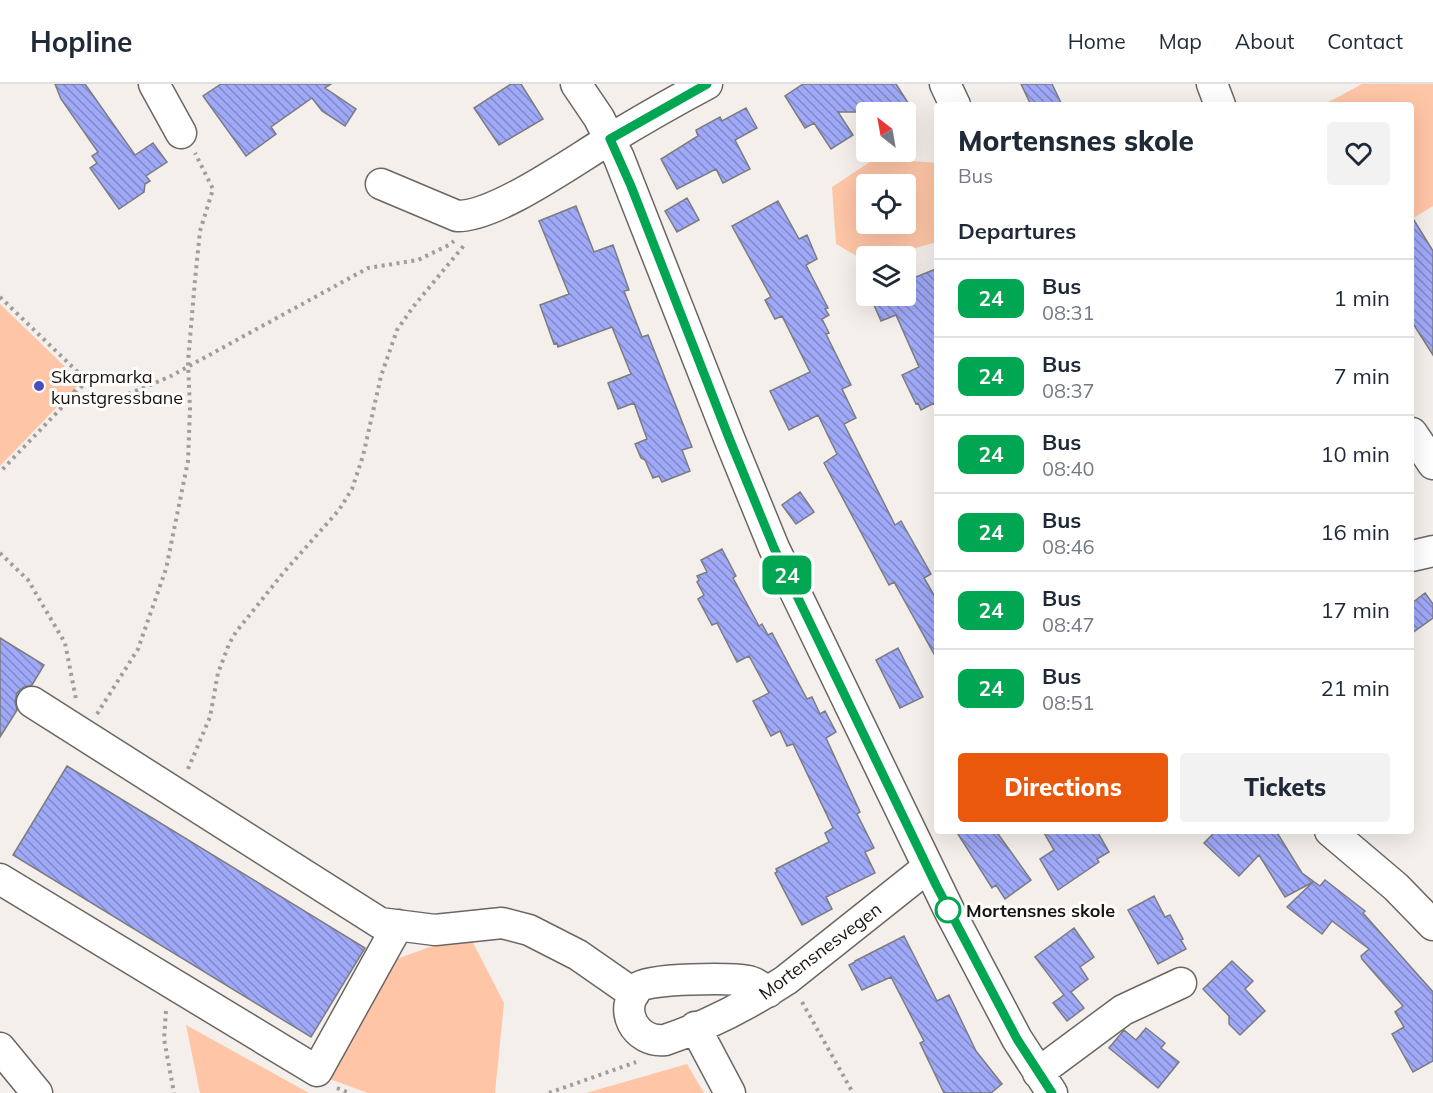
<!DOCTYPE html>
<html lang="en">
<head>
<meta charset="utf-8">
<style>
  body { margin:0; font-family:Mulish,sans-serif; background:#f2f2f3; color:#1f2937; height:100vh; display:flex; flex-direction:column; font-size:22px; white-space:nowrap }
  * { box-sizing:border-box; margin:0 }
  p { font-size:20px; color:#747a83 }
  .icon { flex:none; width:33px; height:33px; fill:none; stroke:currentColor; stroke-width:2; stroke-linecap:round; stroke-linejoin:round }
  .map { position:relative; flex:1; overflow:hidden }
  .sheet { position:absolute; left:934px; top:18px; width:480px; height:732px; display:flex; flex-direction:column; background:#fff; border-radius:6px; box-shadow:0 6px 24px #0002 }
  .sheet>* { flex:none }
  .badge { padding:0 12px; border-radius:9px; font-size:21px; line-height:39px }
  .needle { width:39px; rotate:329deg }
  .buttons { position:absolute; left:856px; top:18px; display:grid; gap:12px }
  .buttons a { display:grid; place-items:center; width:60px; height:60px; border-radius:6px; background:#fff; box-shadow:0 6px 24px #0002; font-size:30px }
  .map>.badge { position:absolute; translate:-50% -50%; box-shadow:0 0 0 3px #fff }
  h2 { padding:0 24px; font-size:22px; line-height:54px }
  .round { display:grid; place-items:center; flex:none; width:63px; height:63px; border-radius:6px; background:#f2f2f3 }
  .summary { display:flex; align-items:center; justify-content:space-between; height:102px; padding:0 24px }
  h1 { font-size:28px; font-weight:800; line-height:45px }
  .primary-button { display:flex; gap:12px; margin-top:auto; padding:12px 24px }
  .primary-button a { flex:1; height:69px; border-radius:6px; background:#ea580c; color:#fff; font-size:24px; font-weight:800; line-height:69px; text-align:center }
  .primary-button a+a { background:#f2f2f3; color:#1f2937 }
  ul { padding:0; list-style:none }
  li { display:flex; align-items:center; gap:18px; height:78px; padding:0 24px; border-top:2px solid #e0e1e3 }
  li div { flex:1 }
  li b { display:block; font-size:22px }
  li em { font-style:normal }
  li .badge { min-width:66px; font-weight:700; text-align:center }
  header { display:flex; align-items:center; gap:36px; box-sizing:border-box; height:84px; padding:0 30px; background:#fff; border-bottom:2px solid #e0e1e3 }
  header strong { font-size:28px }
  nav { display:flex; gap:33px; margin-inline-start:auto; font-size:21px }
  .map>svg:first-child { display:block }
</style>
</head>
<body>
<header>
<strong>Hopline</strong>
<nav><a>Home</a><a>Map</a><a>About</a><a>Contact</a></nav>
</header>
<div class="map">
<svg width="1433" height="1009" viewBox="0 0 1433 1009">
  <defs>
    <pattern id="building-back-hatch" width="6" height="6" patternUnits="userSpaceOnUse" patternTransform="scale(1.5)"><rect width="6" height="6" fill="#9fa9f7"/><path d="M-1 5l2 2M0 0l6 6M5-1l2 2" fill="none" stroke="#8188c7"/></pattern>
  </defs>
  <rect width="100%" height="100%" fill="#f4efeb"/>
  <!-- park -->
  <path fill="#fec5a6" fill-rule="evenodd" d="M 1362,0 L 1433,0 L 1433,122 L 1412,135 L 1412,21 L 1323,21 Z
    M 876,74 L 937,79 L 937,158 L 887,172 L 867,172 L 867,178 L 836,160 L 832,103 ZM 867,100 L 906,100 L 906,140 L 867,140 Z
    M 0,220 L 81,298 L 0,382 Z
    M 468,849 L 504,919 L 495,1009 L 368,1009 L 324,993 L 394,876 Z
    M 186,941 L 309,1009 L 200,1009 Z
    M 687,980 L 704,1009 L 586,1009 Z"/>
  <!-- building -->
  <path fill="url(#building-back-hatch)" stroke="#7b7c80" stroke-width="1.5" d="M 55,0 L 85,0 L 135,71 L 153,59 L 167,78 L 146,92 L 150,97 L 145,100 L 144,108 L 119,125 L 90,84 L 97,79 L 92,72 L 98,68 L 61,15 Z
    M 221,0 L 331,0 L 325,4 L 356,25 L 345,42 L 322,27 L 312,14 L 271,43 L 276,50 L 246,72 L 203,12 Z
    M 511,0 L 521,0 L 543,35 L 499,61 L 474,24 Z
    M 803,0 L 896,0 L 914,28 L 838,28 L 853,51 L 831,65 L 814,39 L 805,44 L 785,12 Z
    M 1021,0 L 1052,0 L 1062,21 L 1031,21 Z
    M 746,24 L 757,44 L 735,56 L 750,85 L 723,99 L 716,85 L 677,105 L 661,75 L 698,52 L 696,46 L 720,33 L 722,37 Z
    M 687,114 L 699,136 L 677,148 L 665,127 Z
    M 778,117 L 799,155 L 807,151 L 817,175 L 806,181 L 828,224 L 825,225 L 829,231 L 822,235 L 829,249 L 826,250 L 851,301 L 842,305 L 856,334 L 844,340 L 895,441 L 901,437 L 931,490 L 924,494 L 938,518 L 938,577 L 894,498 L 889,501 L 824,379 L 837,370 L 818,331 L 789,346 L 770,307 L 810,288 L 782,232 L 775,235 L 765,216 L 771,213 L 732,142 Z
    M 576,122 L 594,168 L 613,161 L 629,206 L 624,207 L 642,253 L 648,251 L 692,363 L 682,366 L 690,387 L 662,398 L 659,392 L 653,394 L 645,376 L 641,374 L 635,360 L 647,355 L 634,319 L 618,325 L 608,299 L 631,290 L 612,243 L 558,263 L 557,259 L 554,260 L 540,221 L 569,210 L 539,137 Z
    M 1412,133 L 1433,167 L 1433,271 L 1412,238 Z
    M 938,184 L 938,327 L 934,319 L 921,326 L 918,319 L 916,320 L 902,291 L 919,283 L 896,231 L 881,237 L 870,212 L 906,212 L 906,197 Z
    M 800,408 L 814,428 L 796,440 L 782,421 Z
    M 722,465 L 736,492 L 733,494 L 759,542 L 762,540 L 768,551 L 772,549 L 807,615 L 812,613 L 820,630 L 825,627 L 836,648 L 826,654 L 860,728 L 857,730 L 874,764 L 865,768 L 875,789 L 826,813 L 832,825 L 802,841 L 775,789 L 777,788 L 776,785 L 829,758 L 825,749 L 833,744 L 793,660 L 787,662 L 780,647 L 771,652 L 753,617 L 769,609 L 749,572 L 737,578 L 717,539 L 712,541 L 698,515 L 704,511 L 697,498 L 699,496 L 697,492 L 707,488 L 701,476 Z
    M 1425,509 L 1433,520 L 1433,534 L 1412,549 L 1412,519 Z
    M 0,554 L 44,581 L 32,601 L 24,603 L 17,609 L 15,618 L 17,626 L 0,653 Z
    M 898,564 L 923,613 L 900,624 L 876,576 Z
    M 67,682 L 365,864 L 311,953 L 13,771 Z
    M 956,747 L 996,747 L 1031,796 L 1005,815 L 996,801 L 992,804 Z
    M 1043,747 L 1097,747 L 1109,768 L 1097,775 L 1099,778 L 1058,806 L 1040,775 L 1054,766 Z
    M 1216,747 L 1276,747 L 1302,789 L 1320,802 L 1325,796 L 1365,827 L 1363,829 L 1433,908 L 1433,977 L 1413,988 L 1392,950 L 1404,943 L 1395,928 L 1403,922 L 1362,875 L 1361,872 L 1369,865 L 1332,837 L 1322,850 L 1287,823 L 1313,798 L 1285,813 L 1259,771 L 1239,792 L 1204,759 Z
    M 1154,812 L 1165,833 L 1170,831 L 1183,855 L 1181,856 L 1186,865 L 1158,880 L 1128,826 Z
    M 1074,844 L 1094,873 L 1080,883 L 1088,895 L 1071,908 L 1084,924 L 1067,937 L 1053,919 L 1064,911 L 1035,873 Z
    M 904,852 L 937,917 L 949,911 L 976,967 L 1002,1000 L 991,1009 L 944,1009 L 920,959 L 924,957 L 891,893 L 862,906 L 849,881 L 855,878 L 855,877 Z
    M 1232,877 L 1253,897 L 1245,905 L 1265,927 L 1240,951 L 1229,940 L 1229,932 L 1203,905 Z
    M 1146,944 L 1165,959 L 1161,964 L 1179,978 L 1158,1004 L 1109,964 L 1124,946 L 1136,956 Z"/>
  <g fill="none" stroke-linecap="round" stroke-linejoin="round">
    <defs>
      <path id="minor" d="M 154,0 L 181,49
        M 576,0 L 599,34 L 619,74 L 729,354 L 774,464 L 949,826 L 1017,955 L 1052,1009
        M 945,0 L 955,21
        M 1212,0 L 1220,21
        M 381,100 L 457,132 C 495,133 572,78 607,57 C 640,37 673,18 707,0
        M 1412,349 L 1433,380
        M 1412,472 L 1433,467
        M 32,618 L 380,839 L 435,846 L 502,839 L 529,846 L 578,871 L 634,910
        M 1330,747 L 1396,803 L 1433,841
        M 0,795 L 317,987 L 398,841
        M 768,908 C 761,904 756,898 748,897 C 732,894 649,894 639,903 C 617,925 635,959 665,956 C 707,942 749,920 786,896 L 927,784
        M 695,943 L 730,1009
        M 0,964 L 37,1009
        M 1038,989 L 1123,926 L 1181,899"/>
    </defs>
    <!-- minor casing -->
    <use href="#minor" stroke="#6b6663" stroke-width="33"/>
    <!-- path -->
    <path stroke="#a09d9a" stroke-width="4" stroke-dasharray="3 4.5" stroke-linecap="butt" d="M 0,213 L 87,297 L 0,388
      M 73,306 C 79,311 85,318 93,318 C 112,319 152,300 171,292 L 368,184 L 418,176 L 449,161 L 454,157
      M 0,469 L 28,496 L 65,559 L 76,615
      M 97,630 L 138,565 L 166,485 L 188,377 L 190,325 L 188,278 L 195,196 L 200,147 L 213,105 L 195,69
      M 188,685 L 210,633 L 218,589 L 229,560 L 236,548 L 284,488 L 339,426 L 352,405 L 363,372 L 381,292 L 397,246 L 413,223 L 466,159
      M 802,918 L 853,1009
      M 166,927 L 164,955 L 174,1009
      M 337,1004 L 349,1009
      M 549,1009 L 636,978"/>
    <!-- minor -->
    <use href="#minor" stroke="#fff" stroke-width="30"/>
  </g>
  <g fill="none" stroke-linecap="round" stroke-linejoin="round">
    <defs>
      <path id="line" d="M 707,0 L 610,55 L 631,102 L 729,354 L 774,464 L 936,801 L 1017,955 L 1052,1009"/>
    </defs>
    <!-- line casing -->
    <use href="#line" stroke="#fff" stroke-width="14"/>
    <!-- line -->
    <use href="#line" stroke="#00a651" stroke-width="9"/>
  </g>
  <!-- markers -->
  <circle fill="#4c4cc2" stroke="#fffdfb" stroke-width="2" cx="39" cy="302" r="6"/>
  <circle fill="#fff" stroke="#00a651" stroke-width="3" cx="948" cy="826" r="12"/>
  <g text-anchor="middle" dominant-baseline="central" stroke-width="6" stroke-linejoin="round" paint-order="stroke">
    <!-- poi labels -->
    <g font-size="18" fill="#171514" stroke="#fffdfb" text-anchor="start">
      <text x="51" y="292">Skarpmarka<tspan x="51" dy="21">kunstgressbane</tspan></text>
    </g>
    <!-- stop labels -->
    <g font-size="18" font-weight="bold" fill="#171514" stroke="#fffdfb" text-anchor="start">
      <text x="966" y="826">Mortensnes skole</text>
    </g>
    <!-- street labels -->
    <g font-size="18" fill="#171514" stroke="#fffdfb">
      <text transform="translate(820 867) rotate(-37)">Mortensnesvegen</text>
    </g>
  </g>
</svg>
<div class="buttons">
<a><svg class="needle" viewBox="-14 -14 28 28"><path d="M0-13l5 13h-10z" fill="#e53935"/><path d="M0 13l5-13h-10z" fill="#747a83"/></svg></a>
<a><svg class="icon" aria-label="locate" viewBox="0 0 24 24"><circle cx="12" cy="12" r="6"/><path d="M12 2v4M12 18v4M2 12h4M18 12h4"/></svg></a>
<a><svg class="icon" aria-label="layers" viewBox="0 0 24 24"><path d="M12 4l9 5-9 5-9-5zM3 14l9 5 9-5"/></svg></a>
</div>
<b class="badge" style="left:787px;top:491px;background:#00a651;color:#fff">24</b>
<section class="sheet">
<div class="summary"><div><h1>Mortensnes skole</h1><p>Bus</p></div><a class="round"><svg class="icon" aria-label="heart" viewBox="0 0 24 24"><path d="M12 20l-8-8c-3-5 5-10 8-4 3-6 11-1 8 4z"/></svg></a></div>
<h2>Departures</h2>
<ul>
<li><span class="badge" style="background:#00a651;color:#fff">24</span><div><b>Bus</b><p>08:31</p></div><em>1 min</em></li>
<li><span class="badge" style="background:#00a651;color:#fff">24</span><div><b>Bus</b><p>08:37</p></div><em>7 min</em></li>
<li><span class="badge" style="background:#00a651;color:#fff">24</span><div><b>Bus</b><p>08:40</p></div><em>10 min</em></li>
<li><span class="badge" style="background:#00a651;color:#fff">24</span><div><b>Bus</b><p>08:46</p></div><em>16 min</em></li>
<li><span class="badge" style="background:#00a651;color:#fff">24</span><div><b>Bus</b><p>08:47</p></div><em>17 min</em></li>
<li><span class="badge" style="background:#00a651;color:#fff">24</span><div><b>Bus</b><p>08:51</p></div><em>21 min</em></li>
</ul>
<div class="primary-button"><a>Directions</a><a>Tickets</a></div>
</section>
</div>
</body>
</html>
